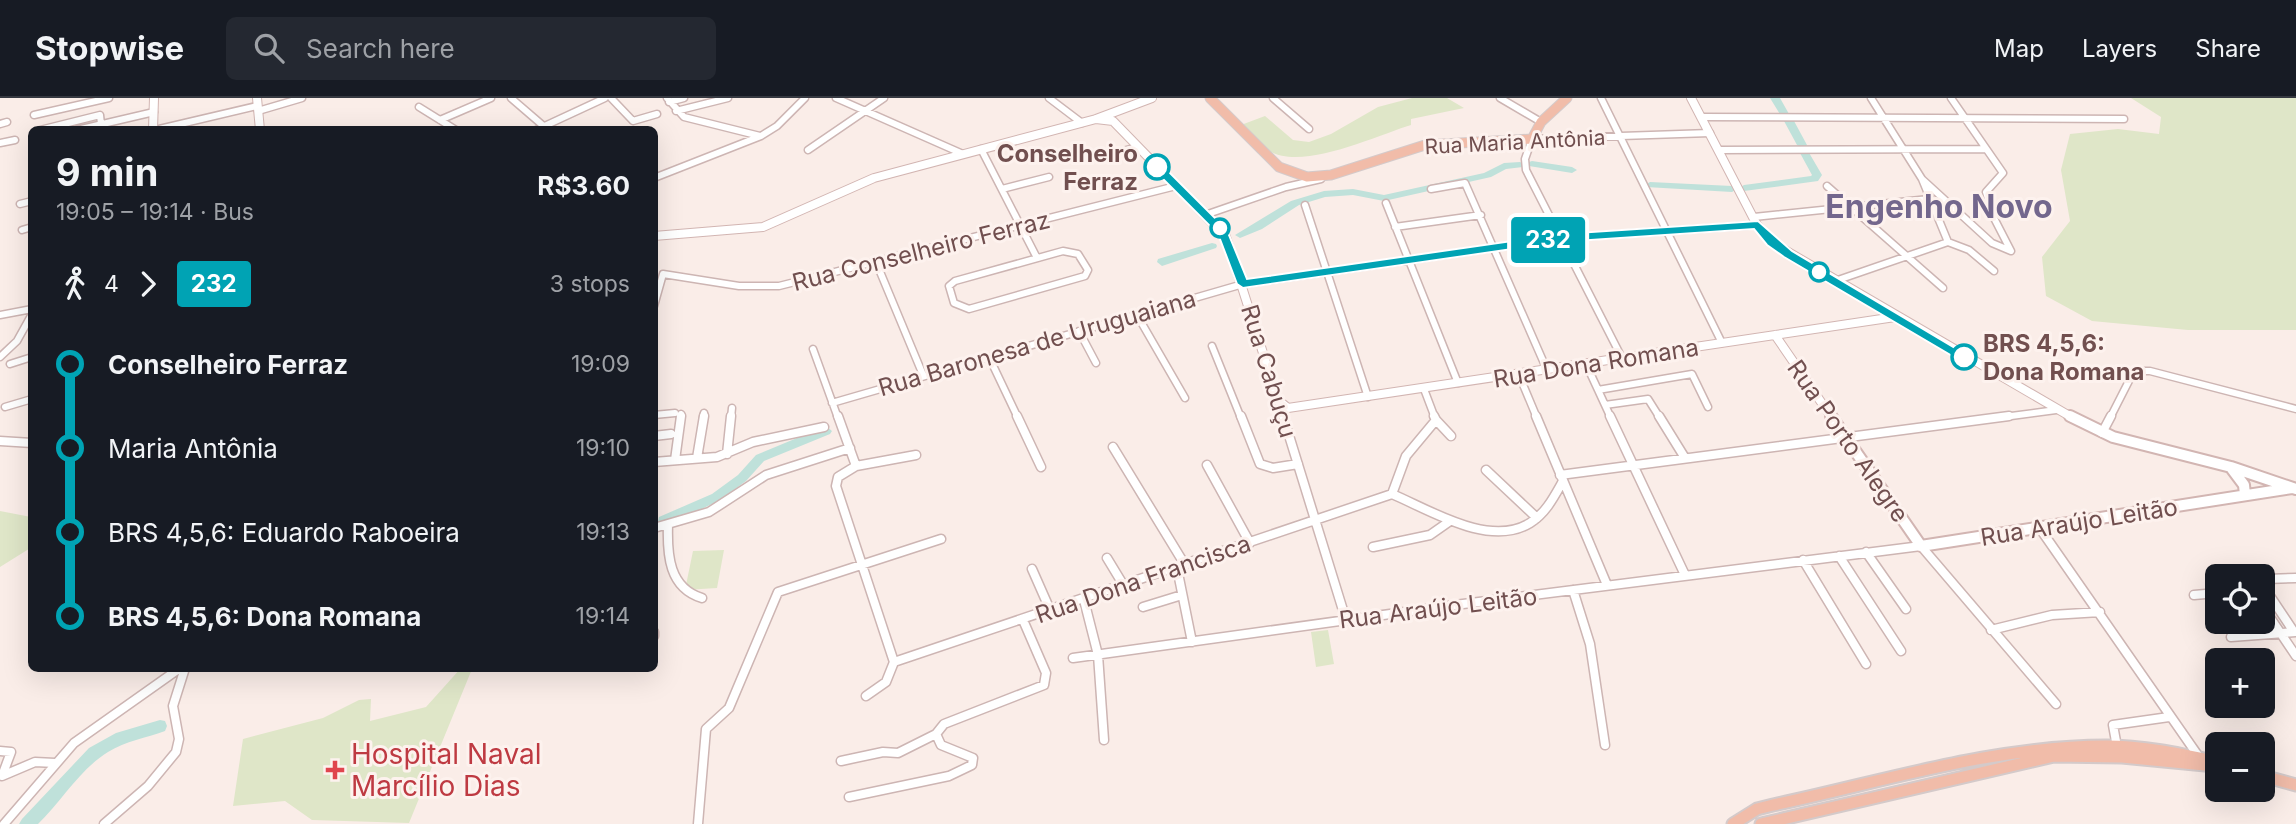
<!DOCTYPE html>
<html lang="en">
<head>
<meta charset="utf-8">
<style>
  body { margin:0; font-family:Inter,sans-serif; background:#242831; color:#f1f3f6; height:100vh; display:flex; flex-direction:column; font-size:26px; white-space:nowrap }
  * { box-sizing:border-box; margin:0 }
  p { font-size:23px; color:#9ea1a6 }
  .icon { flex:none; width:38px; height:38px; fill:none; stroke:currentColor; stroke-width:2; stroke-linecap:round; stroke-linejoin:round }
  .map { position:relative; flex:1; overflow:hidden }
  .panel { position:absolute; left:28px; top:28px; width:630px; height:546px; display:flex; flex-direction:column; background:#171b24; border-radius:10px; box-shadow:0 7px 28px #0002 }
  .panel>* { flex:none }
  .badge { padding:0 14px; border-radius:5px; font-size:24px; line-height:46px }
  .controls { position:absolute; left:2205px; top:466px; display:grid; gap:14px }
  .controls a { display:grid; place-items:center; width:70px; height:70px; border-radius:10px; background:#171b24; box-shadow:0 7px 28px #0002; font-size:35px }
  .map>.badge { position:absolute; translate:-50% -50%; box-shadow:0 0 0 4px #fff }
  .legs { display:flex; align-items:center; gap:10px; height:77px; padding:0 28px; font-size:23px }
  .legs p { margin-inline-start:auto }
  .head { display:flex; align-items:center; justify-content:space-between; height:119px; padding:0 28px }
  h1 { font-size:38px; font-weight:700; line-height:52px }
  ul { padding:0 28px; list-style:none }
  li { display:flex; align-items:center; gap:24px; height:84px; font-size:26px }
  li i { display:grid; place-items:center; width:10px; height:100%; margin:0 9px; background:currentColor }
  li i::after { content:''; width:18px; height:18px; margin:-9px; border:5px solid; border-radius:50%; background:#171b24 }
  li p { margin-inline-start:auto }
  li:first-child i { background:linear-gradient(#0000 50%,currentColor 0) }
  li:last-child i { background:linear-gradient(currentColor 50%,#0000 0) }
  header { display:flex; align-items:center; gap:42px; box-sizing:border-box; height:98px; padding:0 35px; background:#171b24; border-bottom:2px solid #363941 }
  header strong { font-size:33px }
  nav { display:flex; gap:38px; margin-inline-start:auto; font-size:24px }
  .search { width:490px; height:63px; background:#242831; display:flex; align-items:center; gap:18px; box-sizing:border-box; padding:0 24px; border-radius:10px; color:#9ea1a6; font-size:26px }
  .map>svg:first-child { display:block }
</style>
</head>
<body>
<header>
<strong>Stopwise</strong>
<div class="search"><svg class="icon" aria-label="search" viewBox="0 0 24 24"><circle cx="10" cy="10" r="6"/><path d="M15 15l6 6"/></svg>Search here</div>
<nav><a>Map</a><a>Layers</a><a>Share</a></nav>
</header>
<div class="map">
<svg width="2296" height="726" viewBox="0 0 2296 726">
  <rect width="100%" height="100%" fill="#faede8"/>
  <!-- green -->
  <path fill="#dfe6c8" d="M 1412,0 L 1447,0 L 1464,10 L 1411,21 L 1411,27 C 1375,38 1303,73 1269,53 C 1258,47 1249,35 1241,27 L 1265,18 L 1293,42 L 1309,44 L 1331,36 L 1378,9 Z
    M 2131,0 L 2296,0 L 2296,232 L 2188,232 L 2092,223 L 2046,198 L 2042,159 L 2070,123 L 2061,72 L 2070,36 L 2118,31 L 2159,36 L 2161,19 Z
    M 0,413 L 31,419 L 32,449 L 0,469 Z
    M 724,452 L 717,490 L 685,492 L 693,453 Z
    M 1328,532 L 1334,566 L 1316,569 L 1311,534 Z
    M 461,570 L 472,571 L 409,725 L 312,722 L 285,703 L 233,708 L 243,641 L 323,620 L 359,602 L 371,601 L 370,623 L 426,609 Z"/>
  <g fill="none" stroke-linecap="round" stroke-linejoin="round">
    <!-- river -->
    <path fill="#bfe1da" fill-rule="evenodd" d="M 1770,0 L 1780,0 L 1789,16 L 1787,18 L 1781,18 Z
      M 1789,20 L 1794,23 L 1807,47 L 1805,49 L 1802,50 L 1797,47 L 1784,23 Z
      M 1805,52 L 1808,53 L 1822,77 L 1818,83 L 1744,93 L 1739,90 L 1744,87 L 1811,78 L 1812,77 L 1800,55 Z
      M 1532,63 L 1572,69 L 1577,72 L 1572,75 L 1529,68 L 1529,64 Z
      M 1520,64 L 1525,67 L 1523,69 L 1506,71 L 1491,79 L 1384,103 L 1353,97 L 1325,99 L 1299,107 L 1262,131 L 1240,140 L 1235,137 L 1291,103 L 1324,93 L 1353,91 L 1384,97 L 1484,75 L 1504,65 Z
      M 1650,84 L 1732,88 L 1737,91 L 1732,94 L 1646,89 L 1645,87 Z
      M 1212,145 L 1216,146 L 1217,148 L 1216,150 L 1162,168 L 1157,164 L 1158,161 Z
      M 826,328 L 832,333 L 830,336 L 764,363 L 746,383 L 720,402 L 669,427 L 659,427 L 658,423 L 659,419 L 712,396 L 738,377 L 756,357 Z
      M 160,622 L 165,623 L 167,628 L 165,633 C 146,640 126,643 108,654 C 79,672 62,703 38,726 L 19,726 L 22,721 L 89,650 L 116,635 Z"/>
    <defs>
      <path id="street-far1" d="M 511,0 L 547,31
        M 611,0 L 633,23 L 657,16
        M 667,0 L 684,19 L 760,38
        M 836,0 L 963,56
        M 1049,0 L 1082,25
        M 1273,0 L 1309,31
        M 1500,0 L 1541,24
        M 1601,0 L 1722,245
        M 1871,0 L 1922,81 L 1948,144
        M 669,4 L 684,0
        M 419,9 L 456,32
        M 258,13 L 302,0
        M 676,13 L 728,0
        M 34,17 L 109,0
        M 1701,19 L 2124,21
        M 440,22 L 491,0
        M 0,26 L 7,24
        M 40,32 L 100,17 L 101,26
        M 77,32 L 154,14
        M 155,32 L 257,8
        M 536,32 L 605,0
        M 0,45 L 15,42
        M 981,51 L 1037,160
        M 808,52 L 884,0
        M 1718,52 L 1986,51
        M 1091,61 L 1138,49
        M 654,80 L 761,38 L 777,28 L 805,0
        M 1922,81 L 1992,145 L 2011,153 L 1994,120 L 1986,94 L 2003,75 L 1951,0
        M 1827,88 L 1943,190
        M 1002,91 L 1049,79
        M 1431,91 L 1465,85 L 1547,272
        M 1386,105 L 1458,285
        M 20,106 L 32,103
        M 1305,107 L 1368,299
        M 1205,117 L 1286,89 L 1321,81
        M 1754,119 L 1929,101
        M 1395,129 L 1481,117
        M 22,132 L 32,129
        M 1063,153 L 1078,156 L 1088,172 L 1085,178 L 969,211 L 954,205 L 949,188 L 955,183 Z
        M 876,164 L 923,277
        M 1835,183 L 1948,144 L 1969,152 L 1994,173
        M 654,208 L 663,176 L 739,188 L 779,188 L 1176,88
        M 0,217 L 32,211
        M 1137,217 L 1185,300
        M 1079,233 L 1096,265
        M 1212,248 L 1241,320
        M 813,251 L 838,320
        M 0,259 L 17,243 L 32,216
        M 989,259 L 1018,320
        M 1622,260 L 1526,72 L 1525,61 L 1532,41 L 1710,35
        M 10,266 L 32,259
        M 1586,266 L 1611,320
        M 1519,277 L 1537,320
        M 1424,291 L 1435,320
        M 1598,292 L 1692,276 L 1708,309
        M 1278,302 L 1284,320
        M 832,305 L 1243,186 L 1561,140 L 1757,127
        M 1605,307 L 1648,301 L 1660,320
        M 5,309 L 32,301
        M 654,317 L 675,315
        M 680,320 L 681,316
        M 703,320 L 704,315
        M 731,320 L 732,310
        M 1996,320 L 2056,312
        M 2110,320 L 2134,273 L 2150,273 L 2296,311"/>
      <path id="street" d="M 838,318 L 856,368 L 838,379 L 836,388 L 894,564
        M 1017,318 L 1041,369
        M 1241,318 L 1260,366 L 1273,370 L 1298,366
        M 1283,318 L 1346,522
        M 1536,318 L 1607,487
        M 1610,318 L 1685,477
        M 1659,318 L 1685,360
        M 1436,322 L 1451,338
        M 2102,335 L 2111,318
        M 654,338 L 671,336
        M 0,343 L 32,345
        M 1113,349 L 1185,467
        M 727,356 L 731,318
        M 697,360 L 704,318
        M 675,362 L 681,318
        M 654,364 L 717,359 L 753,344 L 824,329
        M 1207,367 L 1250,445
        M 856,368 L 916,357
        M 1486,372 L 1537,420
        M 1560,377 L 2009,318
        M 1392,396 C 1430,412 1489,450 1530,425 C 1546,415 1554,399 1563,383
        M 1392,396 L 1406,358 L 1436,322 L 1434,318
        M 668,427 C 667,457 669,490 702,500
        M 654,430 L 709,414 L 766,377 L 850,350
        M 2041,432 L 2199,659
        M 1373,449 L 1430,437 L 1450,423
        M 1866,454 L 1906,511
        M 1839,458 L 1901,553
        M 1107,460 L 1124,488
        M 1803,462 L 1866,566
        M 1177,470 L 1192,544
        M 1032,471 L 1051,514
        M 1573,492 L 1590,546 L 1605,647
        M 2194,497 L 2217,495
        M 1084,502 L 1098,557 L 1104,642
        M 1143,509 L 1182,497
        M 2263,509 L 2296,558
        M 1991,532 L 2052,517 L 2100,514
        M 654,534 L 654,538
        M 2294,534 L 2264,489 L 2266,481 L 2296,480
        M 2231,539 L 2296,534
        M 1073,560 L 1455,507 L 1921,448 L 2056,606
        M 894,564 L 1392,396
        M 866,598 L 886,584 L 894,564
        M 2117,649 L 2113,627 L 2169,619
        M 0,653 L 11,654 L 2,678 L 35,664 L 55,665
        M 841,663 L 883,654 L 898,655 L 936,636
        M 849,699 L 949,678 L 972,667 L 973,660 L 941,647 L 936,636 L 944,626 L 1044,587 L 1046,575 L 1023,522
        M 4,726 L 74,645 L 180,570
        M 104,726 L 148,688 L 176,654 L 179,641 L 173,608 L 185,570
        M 698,726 L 706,631 L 729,610 L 778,494 L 941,441"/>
      <path id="secondary-far1" d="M 257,0 L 260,32
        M 1691,0 L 1757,127 L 1771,144 L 2073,320
        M 1096,21 L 1113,23 L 1226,139 L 1278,302 L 1288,310 L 1895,219
        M 153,32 L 154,0
        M 654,138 L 763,129 L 874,80 L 1096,21 L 1152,0
        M 1775,237 L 1832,320"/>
      <path id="secondary" d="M 1831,318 L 1921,448 L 2292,390
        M 2070,318 L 2113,339 L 2231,369 L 2296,391
        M 2232,371 L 2244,387 L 2245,397"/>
      <path id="primary-far1" d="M 1210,0 L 1279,69 L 1307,79 L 1331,77 L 1425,47 L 1532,41 L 1541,24 L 1567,0"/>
      <path id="primary" d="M 2263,678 L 2296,687
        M 1733,726 L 1757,711 L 1773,707 C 1882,684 1993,648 2106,648 C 2144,648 2180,656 2217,664
        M 1761,726 L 2054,658 L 2122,659 L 2205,667"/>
    </defs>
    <!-- street-far1 casing -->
    <use href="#street-far1" stroke="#cdb5b3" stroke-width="9"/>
    <!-- street casing -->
    <use href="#street" stroke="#cdb5b3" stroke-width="11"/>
    <!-- secondary-far1 casing -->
    <use href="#secondary-far1" stroke="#d2b5b2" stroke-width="10"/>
    <!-- secondary casing -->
    <use href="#secondary" stroke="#d2b5b2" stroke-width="14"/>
    <!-- primary-far1 casing -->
    <use href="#primary-far1" stroke="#d4caca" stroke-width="11"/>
    <!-- primary casing -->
    <use href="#primary" stroke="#d4caca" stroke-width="15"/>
    <!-- street-far1 -->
    <use href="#street-far1" stroke="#fff" stroke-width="6"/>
    <!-- street -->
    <use href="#street" stroke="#fff" stroke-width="8"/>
    <!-- secondary-far1 -->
    <use href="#secondary-far1" stroke="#fff" stroke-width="8"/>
    <!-- secondary -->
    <use href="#secondary" stroke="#fff" stroke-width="10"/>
    <!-- primary-far1 -->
    <use href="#primary-far1" stroke="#f1bca9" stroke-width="9"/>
    <!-- primary -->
    <use href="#primary" stroke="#f1bca9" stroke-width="11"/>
  </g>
  <!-- line-1 -->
  <path fill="#00a3b4" stroke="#fff" stroke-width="2" d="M 1153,66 L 1161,66 L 1227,132 L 1247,181 L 1561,136 L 1758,123 L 1792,153 L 1970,259 L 1968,262 L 1959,262 L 1784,159 L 1767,147 L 1754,131 L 1561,144 L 1243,190 L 1237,186 L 1218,136 L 1153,71 Z"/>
  <!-- markers -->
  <g fill="#fff" stroke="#00a3b4" stroke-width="3.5">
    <circle cx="1157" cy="69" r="12"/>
    <circle cx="1220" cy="130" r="9"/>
    <circle cx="1819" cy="174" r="9"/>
    <circle cx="1964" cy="259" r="12"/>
  </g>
  <path fill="#e0444e" stroke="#fdf2ee" stroke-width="2.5" d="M331.5 661.5h7v7h7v7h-7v7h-7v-7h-7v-7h7z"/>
  <g text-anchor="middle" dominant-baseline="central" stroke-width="6" stroke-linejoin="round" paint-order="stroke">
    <!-- far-street labels -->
    <g font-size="21" fill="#714f4f" stroke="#fdf2ee">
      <text transform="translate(1515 44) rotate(-3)">Rua Maria Antônia</text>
    </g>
    <!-- stop labels -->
    <g font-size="24" font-weight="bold" fill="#714f4f" stroke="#fdf2ee" text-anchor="end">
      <text x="1138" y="55">Conselheiro<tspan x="1138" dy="28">Ferraz</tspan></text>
      <text x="1983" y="245" text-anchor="start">BRS 4,5,6:<tspan x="1983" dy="28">Dona Romana</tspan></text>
    </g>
    <!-- street labels -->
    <g font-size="24" fill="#714f4f" stroke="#fdf2ee">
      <text transform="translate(921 153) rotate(-14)">Rua Conselheiro Ferraz</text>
      <text transform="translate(1037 245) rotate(-16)">Rua Baronesa de Uruguaiana</text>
      <text transform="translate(1596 265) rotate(-9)">Rua Dona Romana</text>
      <text transform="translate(1269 273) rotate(73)">Rua Cabuçu</text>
      <text transform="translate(1848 343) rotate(55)">Rua Porto Alegre</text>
      <text transform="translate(2079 424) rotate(-9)">Rua Araújo Leitão</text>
      <text transform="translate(1143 481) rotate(-19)">Rua Dona Francisca</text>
      <text transform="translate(1438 510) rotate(-7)">Rua Araújo Leitão</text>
    </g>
    <!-- near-health labels -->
    <g font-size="28" fill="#be3a42" stroke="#fdf2ee" text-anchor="start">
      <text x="351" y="656">Hospital Naval<tspan x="351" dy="32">Marcílio Dias</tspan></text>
    </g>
    <!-- district labels -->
    <g font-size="32" font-weight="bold" fill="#73678d" stroke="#fdf2ee">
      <text x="1939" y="108">Engenho Novo</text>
    </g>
  </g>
</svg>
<div class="controls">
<a><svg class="icon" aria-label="locate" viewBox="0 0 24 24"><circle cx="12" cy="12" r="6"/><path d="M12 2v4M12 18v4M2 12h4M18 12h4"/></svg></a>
<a>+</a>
<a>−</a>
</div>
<b class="badge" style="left:1548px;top:142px;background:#00a3b4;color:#fff">232</b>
<section class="panel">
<div class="head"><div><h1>9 min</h1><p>19:05 – 19:14 · Bus</p></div><b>R$3.60</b></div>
<div class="legs"><svg class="icon" aria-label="walk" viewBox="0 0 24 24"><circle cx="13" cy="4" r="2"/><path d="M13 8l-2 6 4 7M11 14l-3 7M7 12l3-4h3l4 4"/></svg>4<svg class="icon" aria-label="forward" viewBox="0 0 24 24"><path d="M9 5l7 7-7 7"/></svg><b class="badge" style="background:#00a3b4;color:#fff">232</b><p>3 stops</p></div>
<ul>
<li><i style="color:#00a3b4"></i><b>Conselheiro Ferraz</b><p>19:09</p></li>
<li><i style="color:#00a3b4"></i><span>Maria Antônia</span><p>19:10</p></li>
<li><i style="color:#00a3b4"></i><span>BRS 4,5,6: Eduardo Raboeira</span><p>19:13</p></li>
<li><i style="color:#00a3b4"></i><b>BRS 4,5,6: Dona Romana</b><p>19:14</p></li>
</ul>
</section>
</div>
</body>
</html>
